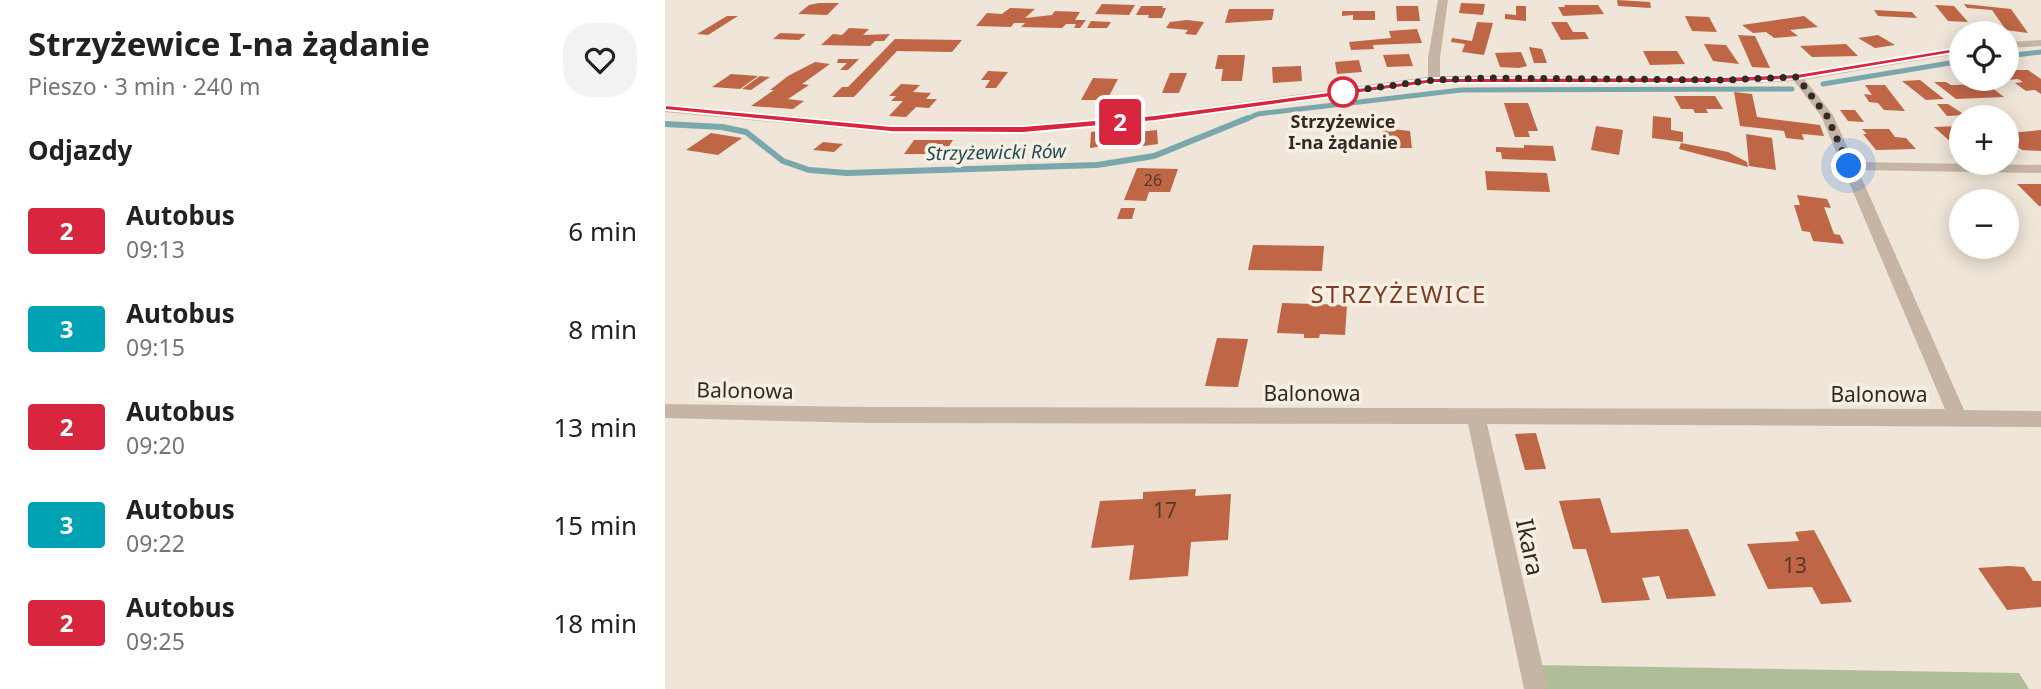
<!DOCTYPE html>
<html lang="pl">
<head>
<meta charset="utf-8">
<style>
  body { margin:0; font-family:"Noto Sans",sans-serif; background:#f2f2f2; color:#222; height:100vh; display:flex; flex-direction:column; font-size:26px; white-space:nowrap }
  * { box-sizing:border-box; margin:0 }
  p { font-size:23px; color:#767676 }
  .icon { flex:none; width:38px; height:38px; fill:none; stroke:currentColor; stroke-width:2; stroke-linecap:round; stroke-linejoin:round }
  .map { position:relative; flex:1; overflow:hidden }
  .details { display:flex; flex-direction:column; background:#fff; width:665px }
  .details>* { flex:none }
  .badge { padding:0 14px; border-radius:5px; font-size:24px; line-height:46px }
  .buttons { position:absolute; left:1284px; top:21px; display:grid; gap:14px }
  .buttons a { display:grid; place-items:center; width:70px; height:70px; border-radius:50%; background:#fff; box-shadow:0 4px 18px #0003; font-size:35px }
  .you { position:absolute; width:35px; height:35px; margin:-18px; border:5px solid #fff; border-radius:50%; background:#1a73e8; box-shadow:0 0 0 10px #1a73e833 }
  .map>.badge { position:absolute; translate:-50% -50%; box-shadow:0 0 0 4px #fff }
  h2 { padding:0 28px; font-size:26px; line-height:63px }
  .round { display:grid; place-items:center; flex:none; width:74px; height:74px; border-radius:28px; background:#f2f2f2 }
  .summary { display:flex; align-items:center; justify-content:space-between; height:119px; padding:0 28px }
  h1 { font-size:33px; font-weight:700; line-height:52px }
  ul { padding:0; list-style:none }
  li { display:flex; align-items:center; gap:21px; height:98px; padding:0 28px }
  li div { flex:1 }
  li b { display:block; font-size:26px }
  li em { font-style:normal }
  li .badge { min-width:77px; font-weight:700; text-align:center }
  main { display:flex; flex:1; min-height:0 }
  .map>svg:first-child { display:block }
</style>
</head>
<body>
<main>
<section class="details">
<div class="summary"><div><h1>Strzyżewice I-na żądanie</h1><p>Pieszo · 3 min · 240 m</p></div><a class="round"><svg class="icon" aria-label="heart" viewBox="0 0 24 24"><path d="M12 20l-8-8c-3-5 5-10 8-4 3-6 11-1 8 4z"/></svg></a></div>
<h2>Odjazdy</h2>
<ul>
<li><span class="badge" style="background:#d7263d;color:#fff">2</span><div><b>Autobus</b><p>09:13</p></div><em>6 min</em></li>
<li><span class="badge" style="background:#00a3b4;color:#fff">3</span><div><b>Autobus</b><p>09:15</p></div><em>8 min</em></li>
<li><span class="badge" style="background:#d7263d;color:#fff">2</span><div><b>Autobus</b><p>09:20</p></div><em>13 min</em></li>
<li><span class="badge" style="background:#00a3b4;color:#fff">3</span><div><b>Autobus</b><p>09:22</p></div><em>15 min</em></li>
<li><span class="badge" style="background:#d7263d;color:#fff">2</span><div><b>Autobus</b><p>09:25</p></div><em>18 min</em></li>
</ul>
</section>
<div class="map">
<svg width="1376" height="689" viewBox="0 0 1376 689">
  <rect width="100%" height="100%" fill="#efe5d8"/>
  <!-- green -->
  <path fill="#b0bd99" d="M 865,665 L 1354,673 L 1364,689 L 871,689 Z"/>
  <g fill="none" stroke-linecap="round" stroke-linejoin="round">
    <!-- stream-far1 -->
    <path stroke="#79a7ab" stroke-width="5" d="M 1342,56 L 1376,52
      M 1158,84 L 1297,61
      M 579,120 L 593,114 L 796,90 L 1127,89"/>
    <!-- stream -->
    <path stroke="#79a7ab" stroke-width="6" d="M 0,124 L 57,127 L 81,132 L 118,161 L 144,170 L 182,173 L 432,165 L 489,156 L 583,118"/>
  </g>
  <!-- building -->
  <path fill="#bf6646" d="M 952,0 L 985,2 L 986,8 L 953,6 Z
    M 154,3 L 174,3 L 162,15 L 133,14 L 144,5 Z
    M 796,3 L 820,4 L 818,15 L 794,13 Z
    M 437,4 L 470,5 L 464,15 L 430,14 Z
    M 1299,4 L 1346,9 L 1363,33 L 1341,30 L 1327,10 L 1302,8 Z
    M 899,5 L 933,5 L 939,14 L 898,16 L 893,7 L 900,7 Z
    M 1270,5 L 1289,6 L 1303,22 L 1283,21 Z
    M 476,6 L 498,6 L 497,8 L 501,8 L 497,18 L 483,18 L 484,15 L 471,15 Z
    M 731,6 L 753,6 L 755,21 L 732,21 Z
    M 851,6 L 861,6 L 861,21 L 840,19 L 840,14 L 851,15 Z
    M 345,8 L 370,9 L 360,18 L 387,15 L 390,11 L 415,12 L 410,20 L 421,20 L 415,28 L 409,28 L 411,24 L 401,24 L 397,28 L 356,27 L 360,23 L 349,23 L 346,27 L 311,26 L 322,13 L 337,14 Z
    M 564,9 L 609,9 L 607,20 L 560,23 Z
    M 1209,10 L 1247,12 L 1252,18 L 1213,16 Z
    M 677,11 L 710,11 L 710,20 L 688,20 L 688,15 L 677,16 Z
    M 62,16 L 73,16 L 43,35 L 32,34 Z
    M 1020,16 L 1044,17 L 1052,32 L 1027,31 Z
    M 1139,16 L 1153,27 L 1125,30 L 1133,36 L 1109,38 L 1101,32 L 1088,33 L 1077,25 Z
    M 522,20 L 539,22 L 531,35 L 520,34 L 523,30 L 501,28 L 505,22 Z
    M 426,21 L 446,22 L 442,28 L 422,28 Z
    M 812,22 L 828,23 L 819,55 L 797,52 L 800,44 L 786,42 L 787,38 L 807,41 Z
    M 886,22 L 902,22 L 908,32 L 920,32 L 924,39 L 896,40 Z
    M 184,28 L 204,29 L 198,35 L 225,34 L 219,41 L 210,41 L 205,46 L 156,45 L 168,34 L 177,35 Z
    M 752,29 L 757,43 L 708,45 L 709,49 L 686,50 L 684,42 L 726,38 L 724,31 Z
    M 115,33 L 141,34 L 134,40 L 108,39 Z
    M 1073,35 L 1090,36 L 1105,68 L 1087,67 Z
    M 1213,35 L 1230,45 L 1210,48 L 1193,38 Z
    M 230,39 L 297,40 L 287,52 L 232,51 L 189,97 L 167,97 L 177,87 L 183,87 Z
    M 1039,44 L 1061,45 L 1074,64 L 1048,61 Z
    M 1181,44 L 1193,56 L 1147,57 L 1135,46 Z
    M 864,47 L 877,49 L 882,63 L 869,63 Z
    M 978,51 L 1012,51 L 1020,64 L 985,65 Z
    M 856,52 L 862,66 L 854,68 L 835,67 L 830,53 Z
    M 744,54 L 748,66 L 722,67 L 718,55 Z
    M 553,55 L 580,55 L 577,81 L 556,81 L 558,69 L 550,69 Z
    M 173,59 L 194,59 L 183,70 L 175,70 L 182,63 L 172,63 Z
    M 694,60 L 697,72 L 672,74 L 670,62 Z
    M 150,62 L 165,64 L 137,84 L 144,85 L 123,99 L 139,101 L 128,109 L 86,106 L 109,90 L 105,90 L 123,76 Z
    M 636,66 L 637,81 L 608,83 L 607,67 Z
    M 1342,70 L 1363,70 L 1376,79 L 1376,94 L 1370,90 L 1361,91 L 1350,83 L 1358,82 L 1353,79 L 1342,80 Z
    M 323,71 L 343,72 L 331,88 L 320,88 L 325,80 L 316,80 Z
    M 505,73 L 522,73 L 514,93 L 497,93 Z
    M 66,74 L 93,76 L 75,89 L 47,87 Z
    M 95,76 L 105,77 L 86,90 L 77,89 Z
    M 428,78 L 453,79 L 442,100 L 416,100 Z
    M 1255,80 L 1279,99 L 1261,100 L 1237,81 Z
    M 1269,82 L 1281,82 L 1286,85 L 1322,84 L 1339,97 L 1291,99 Z
    M 236,84 L 255,85 L 248,92 L 266,93 L 261,99 L 272,99 L 264,108 L 251,107 L 241,117 L 224,116 L 238,101 L 226,101 L 231,96 L 224,96 Z
    M 1200,85 L 1220,85 L 1240,111 L 1219,110 L 1213,103 L 1204,102 L 1199,94 L 1207,95 Z
    M 1069,92 L 1087,94 L 1092,117 L 1155,125 L 1159,136 L 1137,134 L 1139,140 L 1121,138 L 1119,131 L 1075,126 Z
    M 1009,96 L 1050,96 L 1058,109 L 1041,109 L 1043,113 L 1030,113 L 1028,109 L 1016,109 Z
    M 839,103 L 863,103 L 873,131 L 863,131 L 865,137 L 850,137 Z
    M 1272,104 L 1283,104 L 1300,115 L 1282,116 Z
    M 1175,110 L 1190,110 L 1199,122 L 1183,121 Z
    M 988,116 L 1006,118 L 1006,130 L 1018,132 L 1018,142 L 987,138 Z
    M 931,126 L 958,130 L 954,155 L 926,150 Z
    M 1297,126 L 1297,152 L 1269,127 Z
    M 459,128 L 460,143 L 425,148 L 426,132 Z
    M 717,128 L 745,131 L 747,148 L 719,148 Z
    M 1197,129 L 1224,129 L 1230,137 L 1241,138 L 1251,149 L 1211,150 L 1198,134 L 1202,134 Z
    M 492,130 L 493,144 L 464,148 L 464,133 Z
    M 1376,130 L 1376,151 L 1357,150 L 1342,139 L 1342,136 L 1348,135 L 1345,133 Z
    M 46,133 L 77,138 L 53,155 L 21,150 Z
    M 1081,134 L 1107,138 L 1111,170 L 1084,166 Z
    M 249,140 L 288,140 L 279,154 L 239,154 Z
    M 158,142 L 178,144 L 169,152 L 148,150 Z
    M 1016,143 L 1063,152 L 1082,162 L 1083,167 L 1014,149 Z
    M 859,145 L 888,146 L 891,161 L 837,159 L 836,152 L 831,152 L 831,147 L 859,148 Z
    M 472,168 L 513,169 L 505,192 L 484,192 L 481,201 L 459,200 Z
    M 820,171 L 882,173 L 885,192 L 822,190 Z
    M 1352,184 L 1376,184 L 1376,206 L 1374,206 Z
    M 1132,195 L 1162,199 L 1166,208 L 1159,207 L 1169,234 L 1175,235 L 1179,244 L 1148,241 L 1145,232 L 1137,231 L 1129,205 L 1135,205 Z
    M 456,208 L 470,208 L 467,219 L 452,219 Z
    M 588,245 L 659,246 L 657,271 L 583,270 Z
    M 617,303 L 682,305 L 680,335 L 655,334 L 654,338 L 639,338 L 639,334 L 612,333 Z
    M 552,338 L 583,339 L 573,387 L 540,386 Z
    M 871,433 L 881,469 L 860,470 L 850,434 Z
    M 531,489 L 530,496 L 566,494 L 563,540 L 526,542 L 523,576 L 464,580 L 469,545 L 426,548 L 435,501 L 478,499 L 478,492 Z
    M 935,498 L 946,533 L 1023,529 L 1051,596 L 1002,599 L 994,576 L 977,578 L 985,600 L 937,603 L 921,549 L 908,549 L 894,501 Z
    M 1149,530 L 1187,602 L 1156,604 L 1147,587 L 1103,589 L 1082,544 L 1134,541 L 1130,532 Z
    M 1344,566 L 1359,567 L 1368,581 L 1376,581 L 1376,607 L 1342,610 L 1313,568 Z"/>
  <g fill="none" stroke-linecap="round" stroke-linejoin="round">
    <!-- minor -->
    <path fill="#c6b5a5" fill-rule="evenodd" d="M 773,0 L 783,0 L 775,58 L 775,80 L 769,84 L 763,80 L 763,58 Z
      M 1128,75 L 1136,75 L 1168,115 L 1189,162 L 1376,165 L 1376,173 L 1193,170 L 1299,410 L 1376,411 L 1376,427 L 822,424 L 883,689 L 859,689 L 803,424 L 204,423 L 0,418 L 0,404 L 204,407 L 1280,409 L 1156,116 L 1126,77 Z"/>
    <!-- tertiary -->
    <path fill="#c6b5a5" fill-rule="evenodd" d="M 1376,40 L 1376,46 L 1342,48 L 1342,42 Z
      M 1297,47 L 1297,53 L 1132,81 L 1059,84 L 769,84 L 490,122 L 358,133 L 226,133 L 0,112 L 0,104 L 226,125 L 358,125 L 490,114 L 769,76 L 1059,76 L 1132,73 Z"/>
  </g>
  <!-- line -->
  <path fill="#d7263d" stroke="#fff" stroke-width="2" d="M 1297,47 L 1300,51 L 1132,79 L 1059,83 L 769,83 L 490,121 L 358,133 L 226,132 L 0,110 L 0,105 L 226,126 L 358,126 L 490,115 L 769,78 L 1059,77 L 1132,74 Z"/>
  <g fill="none" stroke-linecap="round" stroke-linejoin="round">
    <!-- walk -->
    <path stroke="#332a26" stroke-width="7" stroke-dasharray="0 12.6" d="M 678,92 L 769,80 L 820,78 L 1059,80 L 1132,77 L 1162,116 L 1184,166"/>
  </g>
  <!-- markers -->
  <circle fill="#fff" stroke="#d7263d" stroke-width="3.5" cx="678" cy="92" r="14"/>
  <g text-anchor="middle" dominant-baseline="central" stroke-width="7" stroke-linejoin="round" paint-order="stroke">
    <!-- far-number labels -->
    <g font-size="16" fill="#56392e">
      <text x="488" y="180">26</text>
    </g>
    <!-- far-stop labels -->
    <g font-size="18" font-weight="bold" fill="#332a26" stroke="#f8efe4">
      <text x="678" y="121">Strzyżewice<tspan x="678" dy="21">I-na żądanie</tspan></text>
    </g>
    <!-- far-water labels -->
    <g font-size="19" font-style="italic" fill="#1e4d52" stroke="#f8efe4">
      <text transform="translate(331 152) rotate(-1)">Strzyżewicki Rów</text>
    </g>
    <!-- street labels -->
    <g font-size="21" fill="#332a26" stroke="#f8efe4">
      <text transform="translate(80 390) rotate(1)">Balonowa</text>
      <text x="647" y="393">Balonowa</text>
      <text x="1214" y="394">Balonowa</text>
    </g>
    <!-- near-number labels -->
    <g font-size="21" fill="#56392e">
      <text x="500" y="510">17</text>
      <text x="1130" y="565">13</text>
    </g>
    <!-- quarter labels -->
    <g font-size="24" letter-spacing="2" fill="#7d3b23" stroke="#f8efe4">
      <text x="734" y="293">STRZYŻEWICE</text>
    </g>
    <!-- near-street labels -->
    <g font-size="24" fill="#332a26" stroke="#f8efe4">
      <text transform="translate(866 547) rotate(78)">Ikara</text>
    </g>
  </g>
</svg>
<div class="buttons">
<a><svg class="icon" aria-label="locate" viewBox="0 0 24 24"><circle cx="12" cy="12" r="6"/><path d="M12 2v4M12 18v4M2 12h4M18 12h4"/></svg></a>
<a>+</a>
<a>−</a>
</div>
<div class="you" style="left:1184px;top:166px"></div>
<b class="badge" style="left:455px;top:122px;background:#d7263d;color:#fff">2</b>
</div>
</main>
</body>
</html>
